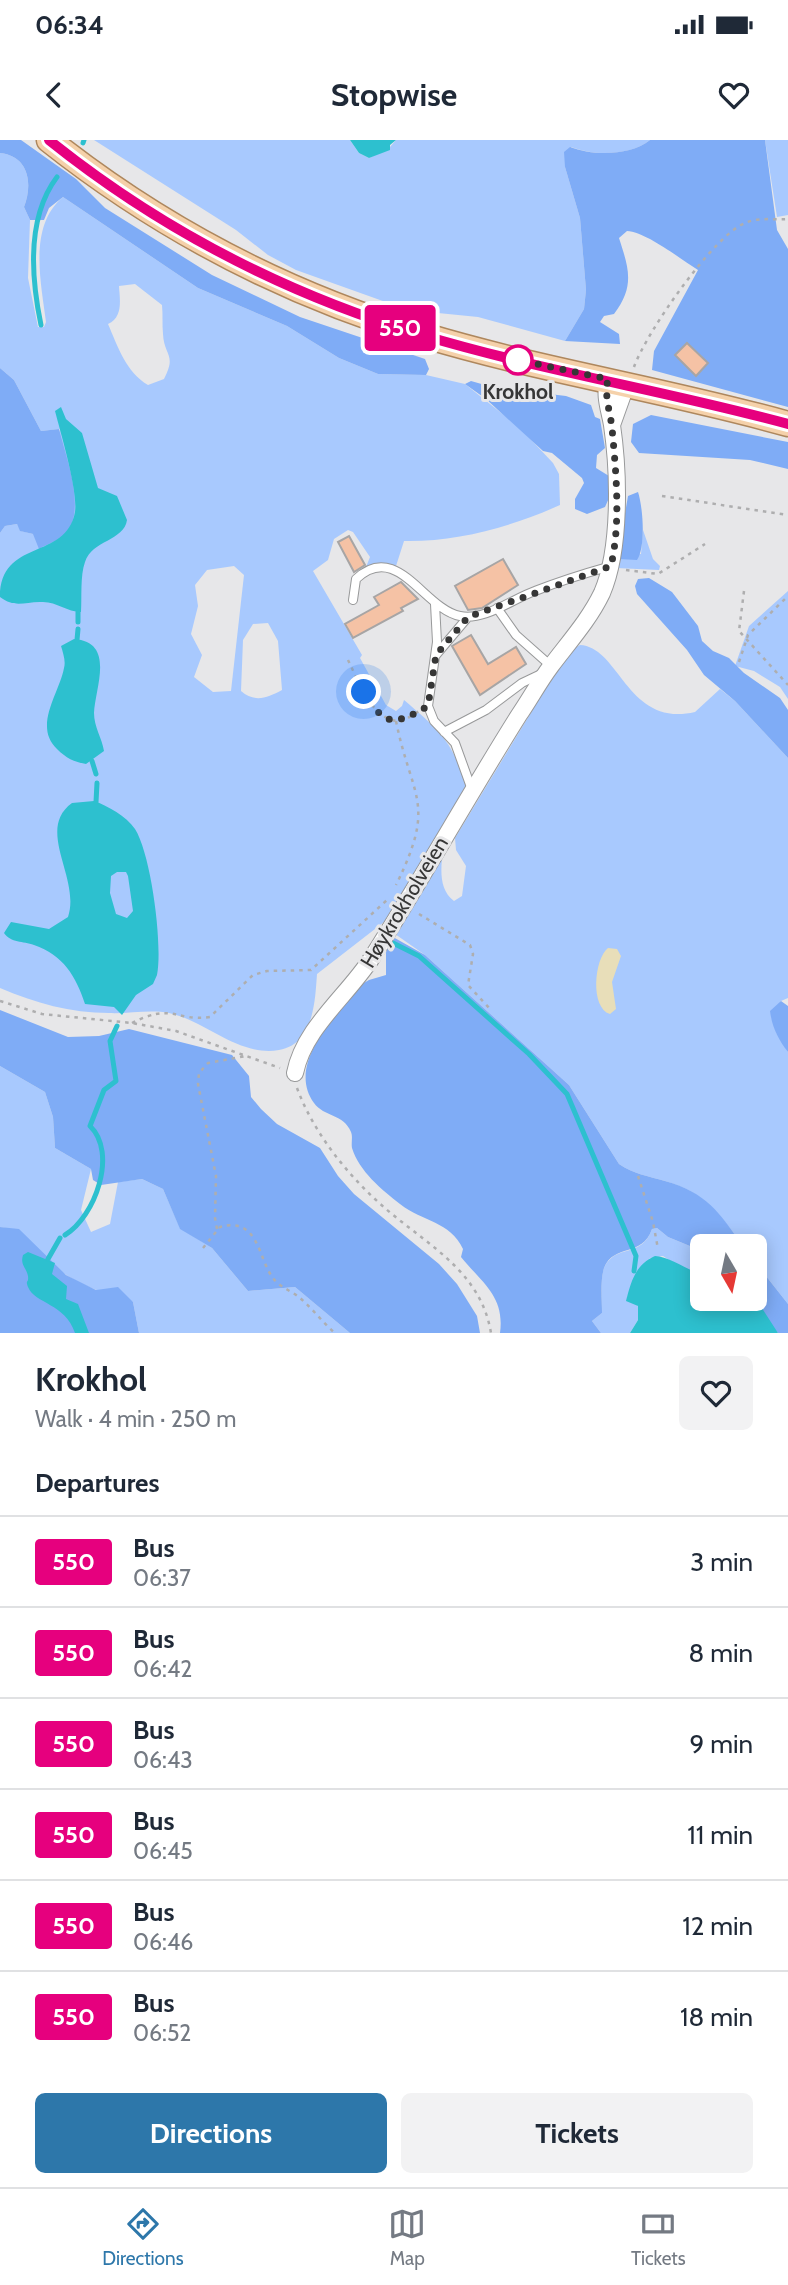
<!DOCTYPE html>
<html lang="en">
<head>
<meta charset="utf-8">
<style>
  body { margin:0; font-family:Cabin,sans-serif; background:#f2f2f3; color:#1f2937; height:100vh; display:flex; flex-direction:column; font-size:26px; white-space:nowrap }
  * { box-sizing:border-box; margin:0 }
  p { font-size:23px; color:#747a83 }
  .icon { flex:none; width:38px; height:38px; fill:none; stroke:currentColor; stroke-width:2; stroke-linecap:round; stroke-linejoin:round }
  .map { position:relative; height:1193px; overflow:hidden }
  .panel { display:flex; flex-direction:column; background:#fff; flex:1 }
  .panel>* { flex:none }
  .badge { padding:0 14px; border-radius:5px; font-size:24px; line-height:46px }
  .needle { width:46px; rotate:171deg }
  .tools { position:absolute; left:690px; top:1094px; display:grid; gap:14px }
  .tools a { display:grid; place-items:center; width:77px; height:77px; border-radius:10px; background:#fff; box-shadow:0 4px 18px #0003; font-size:35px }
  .you { position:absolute; width:35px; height:35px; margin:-18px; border:5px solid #fff; border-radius:50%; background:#1a73e8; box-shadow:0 0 0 10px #1a73e833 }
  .map>.badge { position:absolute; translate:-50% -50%; box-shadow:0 0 0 4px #fff }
  h2 { padding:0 35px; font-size:26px; line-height:63px }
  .round { display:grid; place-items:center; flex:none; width:74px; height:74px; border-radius:10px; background:#f2f2f3 }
  .overview { display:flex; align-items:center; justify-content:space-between; height:119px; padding:0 35px }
  h1 { font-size:33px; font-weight:700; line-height:52px }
  .action { display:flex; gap:14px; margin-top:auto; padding:14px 35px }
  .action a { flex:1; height:80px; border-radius:10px; background:#2d77aa; color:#fff; font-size:28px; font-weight:700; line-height:80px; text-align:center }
  .action a+a { background:#f2f2f3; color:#1f2937 }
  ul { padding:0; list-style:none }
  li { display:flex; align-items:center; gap:21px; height:91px; padding:0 35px; border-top:2px solid #e0e1e3 }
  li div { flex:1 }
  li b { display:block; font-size:26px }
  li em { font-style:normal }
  li .badge { min-width:77px; font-weight:700; text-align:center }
  .status { display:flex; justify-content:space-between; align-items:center; height:49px; padding:0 35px; background:#fff; direction:ltr }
  .status svg { height:19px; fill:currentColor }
  header { display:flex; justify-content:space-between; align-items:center; height:91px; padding:0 35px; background:#fff; font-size:32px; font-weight:700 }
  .tabs { display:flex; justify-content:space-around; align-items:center; height:98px; border-top:2px solid #e0e1e3; background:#fff; font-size:19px; color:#747a83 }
  .tabs a { display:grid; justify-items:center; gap:4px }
  .tabs .on { color:#2d77aa }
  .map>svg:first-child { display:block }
</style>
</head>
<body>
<div class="status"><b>06:34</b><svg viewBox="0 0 49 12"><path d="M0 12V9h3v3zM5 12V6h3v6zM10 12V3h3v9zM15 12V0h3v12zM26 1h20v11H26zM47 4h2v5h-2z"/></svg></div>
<header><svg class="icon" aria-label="back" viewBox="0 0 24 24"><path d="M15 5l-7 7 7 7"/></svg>Stopwise<svg class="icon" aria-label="heart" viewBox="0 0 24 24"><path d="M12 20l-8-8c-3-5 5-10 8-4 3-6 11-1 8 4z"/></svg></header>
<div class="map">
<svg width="788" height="1193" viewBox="0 0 788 1193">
  <rect width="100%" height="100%" fill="#e7e7e9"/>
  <!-- green -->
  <path fill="#a8c9fe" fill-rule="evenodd" d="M 94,0 L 350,0 L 359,13 L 369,18 L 390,7 L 396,0 L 650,0 C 630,16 594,16 571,7 L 565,27 L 580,78 L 586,150 L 584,169 L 565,201 L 478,177 L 408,170 L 296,130 L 268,115 L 236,90 Z
    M 765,0 L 788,0 L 788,75 L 777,77 Z
    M 0,13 C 29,16 33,44 24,67 L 30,80 L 28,138 L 38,187 L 44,187 L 46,182 C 41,142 28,86 63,57 L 198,148 L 287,186 L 339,218 L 378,234 L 426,235 L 465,244 L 520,288 L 553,323 L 559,334 L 560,365 C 511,387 457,402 404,401 L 396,426 L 366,427 L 370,417 L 353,392 L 348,390 L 334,399 L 328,420 L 313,431 L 362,515 L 360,518 L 386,565 L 396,571 L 402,566 L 404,560 C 440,591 451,599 466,645 L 457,667 L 384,782 L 317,834 C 315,861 314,904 279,910 C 239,917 206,881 169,873 C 150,869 128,874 109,873 C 70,873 36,863 0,848 L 0,393 L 5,386 L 17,384 L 21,391 L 33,394 L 60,289 L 41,291 L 14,240 L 0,228 ZM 135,144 L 162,165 C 163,175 162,184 163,194 C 164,216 177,214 164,239 L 148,245 C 126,232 118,207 108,184 C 123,177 120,161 119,146 ZM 234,426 L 244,435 L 231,551 L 213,552 L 194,537 L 202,515 L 191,494 L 198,466 L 195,445 L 207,430 ZM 268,483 L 278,501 L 282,550 C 267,558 255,563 241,551 L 243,500 L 253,484 Z
    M 643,390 L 653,419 L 660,426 L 659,430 L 616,428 L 618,414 L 641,414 Z
    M 788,451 L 788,559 L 780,547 L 754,531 L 735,526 L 749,486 Z
    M 580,505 C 620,507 627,588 695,572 L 720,549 L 735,561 L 788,618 L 788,858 L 781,861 L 771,876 L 777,894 L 788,912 L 788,1164 L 754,1121 L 754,1106 L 743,1106 C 720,1074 704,1052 665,1041 C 648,1036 634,1034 619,1024 L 569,945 L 425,815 L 395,794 L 443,710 C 441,727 438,749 454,761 L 462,756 L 466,726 L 456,710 L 455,698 L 532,571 C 539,548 559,516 580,505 Z
    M 0,926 L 45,952 L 53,977 L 55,1008 L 91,1029 L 81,1070 L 91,1092 L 110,1084 L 118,1042 L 142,1039 L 163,1049 L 180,1088 L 212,1108 L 248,1151 L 295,1147 L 350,1193 L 139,1193 L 133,1162 C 111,1155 88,1149 68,1136 C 40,1120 35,1092 0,1087 Z
    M 657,1088 L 668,1097 L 702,1111 L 702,1135 L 678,1126 L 663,1116 L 650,1118 L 627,1157 L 638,1166 L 638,1180 L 630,1193 L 601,1193 L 592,1181 L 602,1173 C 602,1160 600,1140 604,1128 C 615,1103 642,1119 652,1089 Z"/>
  <!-- forest -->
  <path fill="#7facf6" d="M 0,0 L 21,0 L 76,39 L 105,68 L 212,135 L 300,177 L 425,219 L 429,229 L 426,235 L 378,234 L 339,218 L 287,186 L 198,148 L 63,57 L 49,68 L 44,80 L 30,80 L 24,67 C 33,44 29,16 0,13 Z
    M 650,0 L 765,0 L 777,90 L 788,109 L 788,267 L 652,230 L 654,211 L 698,130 C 679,118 646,92 627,91 L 619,98 C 629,129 635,146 614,174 L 604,176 L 600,182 L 619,194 L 620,204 L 565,201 L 584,169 L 586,150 L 580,78 L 565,27 L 564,12 L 570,7 C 593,16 630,16 650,0 Z
    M 0,228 L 14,240 L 41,291 L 59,289 C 66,317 85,365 68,392 C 63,399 47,404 39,409 L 33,394 L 20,391 L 17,384 L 5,386 L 0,393 Z
    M 471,241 L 492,247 L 566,256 L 591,265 L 595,277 L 600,279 L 605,308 L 597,315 L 596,328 L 609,336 L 609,358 L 605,367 L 587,374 L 575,369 L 575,359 L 584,343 L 582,338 L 552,313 L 543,311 L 486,259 L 465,244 Z
    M 651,275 L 788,302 L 788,329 L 750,320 L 639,313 L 631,302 L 633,284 Z
    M 638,352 C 643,367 646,407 637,420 L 619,419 L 618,414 L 628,356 Z
    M 649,438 L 672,452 L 698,486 L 702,501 L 713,511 L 729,518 L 744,533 L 780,558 L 788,570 L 788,618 L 735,561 L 704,535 L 687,510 L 637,454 L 635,446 L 638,439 Z
    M 393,797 L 425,815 L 569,945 L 619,1024 C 634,1034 648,1036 665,1041 C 707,1053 719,1072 743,1106 L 702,1106 L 702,1111 L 668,1097 L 657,1088 L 652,1089 C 642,1118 614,1103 604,1128 C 600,1141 602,1160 602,1173 L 592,1181 L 601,1193 L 500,1193 C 505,1156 482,1143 461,1117 L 463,1109 C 450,1081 423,1082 400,1064 C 382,1050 359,1031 352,1008 C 351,1003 353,997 351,992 C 344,974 324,977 314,963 C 286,924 335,878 357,847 L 369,840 L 386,835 L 386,802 Z
    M 781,861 L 788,866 L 788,912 C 778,899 772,887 770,871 Z
    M 0,870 L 68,897 L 99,896 L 129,889 L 232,915 L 249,936 L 251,957 L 261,969 L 277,984 L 320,1008 L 338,1036 L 354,1054 L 439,1124 L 457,1144 L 477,1176 L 480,1193 L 350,1193 L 295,1147 L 248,1151 L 212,1108 L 180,1089 L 163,1049 L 142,1039 L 101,1045 L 93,1040 L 91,1029 L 55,1008 L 53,977 L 45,952 L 0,926 Z
    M 0,1087 L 19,1089 L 66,1135 L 96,1150 L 118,1147 L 133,1162 L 139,1193 L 0,1193 Z
    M 754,1121 L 788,1164 L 788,1193 L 778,1193 C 756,1169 754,1153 754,1121 Z"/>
  <!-- sand -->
  <path fill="#e8deb9" d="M 608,808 L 617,809 L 621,816 L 612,842 L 616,869 L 610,874 C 590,868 594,819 608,808 Z"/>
  <!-- water -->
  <path fill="#2dc0cf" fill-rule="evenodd" d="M 350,0 L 396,0 L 390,5 L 390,10 L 369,18 L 359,13 Z
    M 61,267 L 66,279 L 82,293 L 98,348 L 117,356 L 127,380 C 124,401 92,400 85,422 C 80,436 82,457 81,472 C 67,472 57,462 43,462 C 25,461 16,469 0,457 C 0,398 66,421 75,372 C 78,351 61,294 55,271 Z
    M 74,499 C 116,502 95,548 94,573 C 94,587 102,598 104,611 L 86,624 C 74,622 66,618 57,609 C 33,586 59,554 64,528 C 66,521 63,513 61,506 Z
    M 94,661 C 108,666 126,676 135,689 C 151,714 163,805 157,835 L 153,844 L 136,855 L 122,875 L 114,867 L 85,864 C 76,836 63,815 34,805 C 23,801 11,803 4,793 L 11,782 L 49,789 L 68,777 C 81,738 35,690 72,663 ZM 117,732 L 126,732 L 128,736 L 133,771 L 127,778 L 116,774 L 110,753 L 111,736 Z
    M 28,1112 L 55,1123 L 52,1134 L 67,1146 L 66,1159 L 78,1164 L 89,1193 L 75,1193 C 65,1163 35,1164 28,1147 C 25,1139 29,1144 28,1136 C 26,1127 20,1125 23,1115 Z
    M 655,1116 C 668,1116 688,1130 702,1135 L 702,1158 L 754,1158 L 754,1156 L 778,1193 L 630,1193 L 638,1180 L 638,1166 L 626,1161 C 631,1142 635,1125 655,1116 Z"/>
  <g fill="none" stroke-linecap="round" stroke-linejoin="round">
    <!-- stream -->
    <path stroke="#2dc0cf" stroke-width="5" d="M 83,3 L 84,0
      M 41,185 C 31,137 26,78 57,37
      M 78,482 L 78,472
      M 77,500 L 78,489
      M 92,621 L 96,634
      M 96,662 L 97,643
      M 393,803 L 419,816 L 529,914 L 567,954 L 636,1116 L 634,1131
      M 65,1095 C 95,1077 118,1013 90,986 L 104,950 L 116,941 L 110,901 L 117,886
      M 48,1119 L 60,1098"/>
  </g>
  <!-- building -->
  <path fill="#f5c2a5" stroke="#a7a5a5" stroke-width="2" d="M 687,203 L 708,223 L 696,236 L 675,215 Z
    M 349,396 L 365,425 L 354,432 L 338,402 Z
    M 503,419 L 518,445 L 482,468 L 468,470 L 455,446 Z
    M 401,442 L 418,459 L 401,468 L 403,471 L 353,498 L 345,484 L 379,465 L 374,457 Z
    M 471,495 L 488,524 L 516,507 L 526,524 L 480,555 L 452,506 Z"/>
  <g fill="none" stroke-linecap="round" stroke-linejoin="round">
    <defs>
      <path id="service" d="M 353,460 L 356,439 C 397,400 424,469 460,476 C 485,481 512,459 535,451 C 560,441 586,433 611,426
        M 435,464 L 437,502 L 428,566 L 434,581 L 455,603 L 472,650
        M 497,468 L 516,495 L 551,526
        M 436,515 L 468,477
        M 444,592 L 486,570 L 522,543 L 543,533"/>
      <path id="minor" d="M 612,285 L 627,243
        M 295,933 C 304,888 347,856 371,819 C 422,739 468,656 519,575 C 530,559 539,542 551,526 C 569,502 589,480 602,453 C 621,409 619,333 612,285 C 609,268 604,257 608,239"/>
      <path id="primary" d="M 49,0 C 160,88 286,154 423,195 C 542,231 667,250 788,284"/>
    </defs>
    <!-- service casing -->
    <use href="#service" stroke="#98999a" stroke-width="10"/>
    <!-- minor casing -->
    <use href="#minor" stroke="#98999a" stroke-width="18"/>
    <!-- primary casing -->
    <use href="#primary" stroke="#ae875d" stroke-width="27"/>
    <!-- path -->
    <path stroke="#aeaeaf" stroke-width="2.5" stroke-dasharray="3.5 5" stroke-linecap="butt" d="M 634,227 C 646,193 713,96 745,83 C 758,77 774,80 788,79
      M 662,356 L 788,375
      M 626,430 L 658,434 L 705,404
      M 744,451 L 739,491 L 788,545
      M 348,520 C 359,542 373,584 403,581 L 419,571
      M 739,522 L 748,495 L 788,456
      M 396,581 C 412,660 437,662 396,745
      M 419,774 L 470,805 L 473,814 L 468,845 L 491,870
      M 0,861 L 42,874 L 132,883 L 176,891 L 280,928
      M 132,883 C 173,862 176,882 210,877 L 253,835 L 267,831 L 311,830 L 387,760
      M 297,948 C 314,994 349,1037 386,1069 C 429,1106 481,1132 491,1193
      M 638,1036 L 653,1082 L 658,1109
      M 217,1089 L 215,1078 L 216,1036 L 198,944 L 199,933 L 208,923 L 246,916
      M 203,1108 L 220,1087 C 259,1076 258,1119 273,1138 C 279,1147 292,1151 300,1158 C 313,1169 322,1182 335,1193"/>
    <!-- service -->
    <use href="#service" stroke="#fff" stroke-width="8"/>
    <!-- minor -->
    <use href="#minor" stroke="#fff" stroke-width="16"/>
    <!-- primary -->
    <use href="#primary" stroke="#f5d1aa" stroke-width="24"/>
  </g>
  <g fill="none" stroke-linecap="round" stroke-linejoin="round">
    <defs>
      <path id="line" d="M 49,0 C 160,89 286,154 422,195 C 542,231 667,251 788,284"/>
    </defs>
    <!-- line casing -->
    <use href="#line" stroke="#fff" stroke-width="16"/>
    <!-- line -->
    <use href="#line" stroke="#e6007e" stroke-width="10"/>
    <!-- walk -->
    <path stroke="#363636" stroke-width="7" stroke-dasharray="0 12.6" d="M 364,552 C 385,588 395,585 428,566 L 436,515 L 468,477 L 611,426 C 621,382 616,332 612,288 C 610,270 604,257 608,239 L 518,220"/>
  </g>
  <!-- markers -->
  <circle fill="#fff" stroke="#e6007e" stroke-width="3.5" cx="518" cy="220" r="14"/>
  <g text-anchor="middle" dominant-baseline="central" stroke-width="6" stroke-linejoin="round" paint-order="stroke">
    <!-- stop labels -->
    <g font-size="21" font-weight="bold" fill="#363636" stroke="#e7e7e9">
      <text x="518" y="251">Krokhol</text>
    </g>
    <!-- street labels -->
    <g font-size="21" fill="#363636" stroke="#e7e7e9">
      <text transform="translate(404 762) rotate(-59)">Høykrokholveien</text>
    </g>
  </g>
</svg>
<div class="tools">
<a><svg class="needle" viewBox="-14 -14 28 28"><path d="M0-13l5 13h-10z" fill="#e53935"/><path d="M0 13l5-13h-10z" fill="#747a83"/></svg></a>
</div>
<div class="you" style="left:364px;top:552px"></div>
<b class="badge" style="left:400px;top:188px;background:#e6007e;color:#fff">550</b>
</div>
<section class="panel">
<div class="overview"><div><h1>Krokhol</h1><p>Walk · 4 min · 250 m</p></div><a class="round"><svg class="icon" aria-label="heart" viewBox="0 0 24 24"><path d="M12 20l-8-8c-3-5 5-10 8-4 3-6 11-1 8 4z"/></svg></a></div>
<h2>Departures</h2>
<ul>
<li><span class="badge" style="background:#e6007e;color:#fff">550</span><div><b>Bus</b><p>06:37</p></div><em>3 min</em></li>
<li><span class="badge" style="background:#e6007e;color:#fff">550</span><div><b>Bus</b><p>06:42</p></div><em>8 min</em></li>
<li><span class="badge" style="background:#e6007e;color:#fff">550</span><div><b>Bus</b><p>06:43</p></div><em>9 min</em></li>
<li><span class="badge" style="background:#e6007e;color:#fff">550</span><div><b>Bus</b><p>06:45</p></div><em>11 min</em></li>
<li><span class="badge" style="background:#e6007e;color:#fff">550</span><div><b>Bus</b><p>06:46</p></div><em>12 min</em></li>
<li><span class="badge" style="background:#e6007e;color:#fff">550</span><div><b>Bus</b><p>06:52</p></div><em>18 min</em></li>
</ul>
<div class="action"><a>Directions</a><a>Tickets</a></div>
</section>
<nav class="tabs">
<a class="on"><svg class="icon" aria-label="directions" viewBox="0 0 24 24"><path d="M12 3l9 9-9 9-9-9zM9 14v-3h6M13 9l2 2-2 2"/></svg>Directions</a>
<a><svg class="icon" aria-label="map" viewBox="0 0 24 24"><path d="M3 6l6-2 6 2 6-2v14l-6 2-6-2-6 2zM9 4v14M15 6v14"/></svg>Map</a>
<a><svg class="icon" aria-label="tickets" viewBox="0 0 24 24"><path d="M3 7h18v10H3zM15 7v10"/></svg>Tickets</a>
</nav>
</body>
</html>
